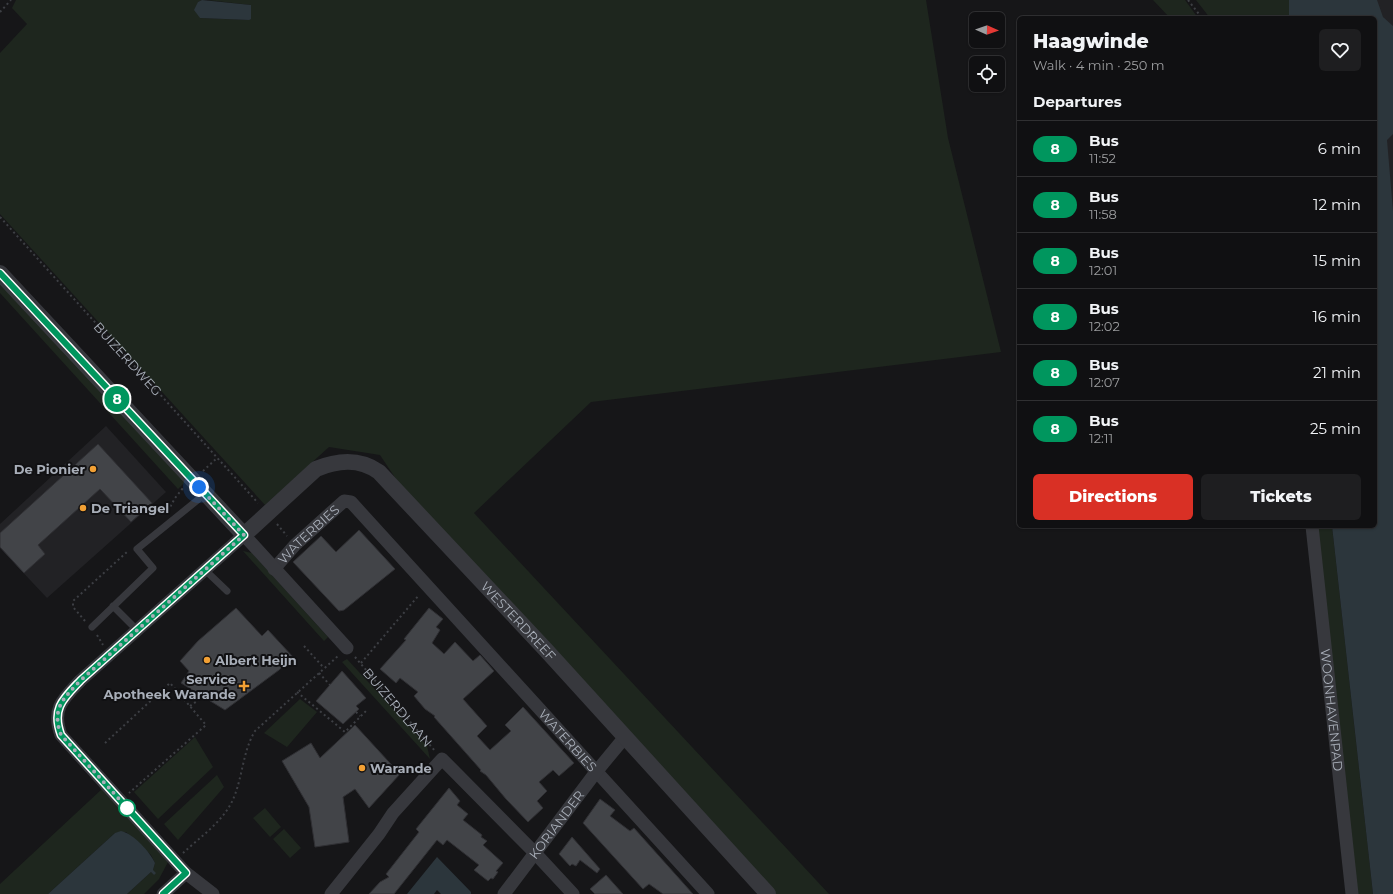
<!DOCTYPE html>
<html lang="en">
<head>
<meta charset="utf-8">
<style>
  body { margin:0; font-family:Montserrat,sans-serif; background:#1e1e20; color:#f1f3f6; height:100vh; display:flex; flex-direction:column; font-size:15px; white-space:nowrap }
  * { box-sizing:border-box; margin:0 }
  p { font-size:13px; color:#9c9d9f }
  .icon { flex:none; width:22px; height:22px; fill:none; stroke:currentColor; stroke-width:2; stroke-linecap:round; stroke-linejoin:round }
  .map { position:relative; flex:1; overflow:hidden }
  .side { position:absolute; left:1017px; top:16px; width:360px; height:512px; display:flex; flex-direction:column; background:#101012; border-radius:6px; box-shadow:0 1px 3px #0004,0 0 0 1px #303032 }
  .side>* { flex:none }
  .badge { padding:0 8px; border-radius:13px; font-size:14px; line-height:26px }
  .needle { width:26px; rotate:92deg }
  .controls { position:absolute; left:969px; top:12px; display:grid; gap:8px }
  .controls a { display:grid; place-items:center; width:36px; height:36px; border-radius:6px; background:#101012; box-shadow:0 1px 3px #0004,0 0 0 1px #303032; font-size:20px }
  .you { position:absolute; width:20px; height:20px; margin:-10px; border:3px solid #fff; border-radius:50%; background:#1a73e8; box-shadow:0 0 0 6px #1a73e833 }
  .map>.badge { position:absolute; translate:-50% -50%; box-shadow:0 0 0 2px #fff }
  h2 { padding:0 16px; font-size:15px; line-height:36px }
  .round { display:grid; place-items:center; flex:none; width:42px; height:42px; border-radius:6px; background:#1e1e20 }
  .headline { display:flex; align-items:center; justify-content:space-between; height:68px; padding:0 16px }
  h1 { font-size:19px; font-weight:800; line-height:30px }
  .button { display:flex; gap:8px; margin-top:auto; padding:8px 16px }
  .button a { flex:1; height:46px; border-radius:6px; background:#d93025; color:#fff; font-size:16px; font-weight:800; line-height:46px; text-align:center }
  .button a+a { background:#1e1e20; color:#f1f3f6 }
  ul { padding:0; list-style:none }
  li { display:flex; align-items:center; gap:12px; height:56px; padding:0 16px; border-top:1px solid #303032 }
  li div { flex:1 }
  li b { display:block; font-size:15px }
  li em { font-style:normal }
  li .badge { min-width:44px; font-weight:700; text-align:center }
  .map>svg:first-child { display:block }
</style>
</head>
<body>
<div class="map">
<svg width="1393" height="894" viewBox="0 0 1393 894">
  <rect width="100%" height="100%" fill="#161618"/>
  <!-- built -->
  <path fill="#222225" d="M 1372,0 L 1393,0 L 1393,33 Z
    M 1393,119 L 1393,261 L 1379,133 Z
    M 106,426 L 166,492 L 47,598 L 0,548 L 0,524 Z"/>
  <!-- green -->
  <path fill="#1e261e" d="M 16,0 L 202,0 L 198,2 L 200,18 L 249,20 L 251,5 L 207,0 L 926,0 L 948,138 L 1001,352 L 591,402 L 474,513 L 829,894 L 776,894 L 398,482 L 380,455 L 329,447 L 265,505 L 0,214 L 0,53 L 27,24 L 12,8 Z
    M 1153,0 L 1185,0 L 1198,18 L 1170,18 Z
    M 1196,0 L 1289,0 L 1289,18 L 1210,18 Z
    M 0,275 L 186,481 L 178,489 L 0,293 Z
    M 1317,526 L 1332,526 L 1373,894 L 1357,894 Z
    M 243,551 L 252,553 L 328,637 L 324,641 Z
    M 347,659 L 427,746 L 430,759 L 342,662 Z
    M 300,699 L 317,712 L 287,747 L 264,733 Z
    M 195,737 L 213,767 L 158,819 L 134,792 Z
    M 217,775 L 224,787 L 178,840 L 164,824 Z
    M 102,789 L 168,862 L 159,879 L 144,894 L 127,894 L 151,872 L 154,875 L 153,870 L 155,863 L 151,855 L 126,832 L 115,833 L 48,894 L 0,894 L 0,884 Z
    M 265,808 L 281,827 L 270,837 L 253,818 Z
    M 284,829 L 301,848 L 290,858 L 273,839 Z"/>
  <!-- water -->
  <path fill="#2c363c" d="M 202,0 L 251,5 L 251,19 L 249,20 L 200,18 L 194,10 L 198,2 Z
    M 1289,0 L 1377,0 L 1383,17 L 1393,26 L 1393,134 L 1387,140 L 1393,211 L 1393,894 L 1373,894 L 1332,526 L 1375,526 L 1375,18 L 1289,18 Z
    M 121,831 C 134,834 150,852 155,863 L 153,870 L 156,873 L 154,875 L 151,872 L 127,894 L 48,894 L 115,833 Z
    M 437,857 L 471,892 L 471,894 L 441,894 L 437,890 L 434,894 L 407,894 Z"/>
  <!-- building -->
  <path fill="#424448" stroke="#303034" d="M 98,444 L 152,503 L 131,522 L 100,489 L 38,545 L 45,554 L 24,573 L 0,547 L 0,533 Z
    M 359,530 L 395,569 L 344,610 L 339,611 L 293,562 L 321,536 L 336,552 Z
    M 236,608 L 262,636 L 268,630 L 293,657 L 279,670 L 225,710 L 181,683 L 189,671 L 180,661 L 198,641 Z
    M 429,608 L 443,619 L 436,627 L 440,630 L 432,643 L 444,654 L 455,642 L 473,661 L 480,655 L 494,671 L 463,699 L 487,726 L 477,736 L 490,750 L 511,731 L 505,725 L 523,707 L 574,763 L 559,776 L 553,770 L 539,782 L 547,791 L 537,801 L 543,808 L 528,822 L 506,799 L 486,775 L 480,771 L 481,770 L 434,717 L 435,716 L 425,709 L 414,696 L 418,692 L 400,678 L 396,683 L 380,669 L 406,640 L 404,639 Z
    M 342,671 L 366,698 L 356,706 L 359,709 L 343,724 L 316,701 Z
    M 355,725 L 400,774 L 369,808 L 355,789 L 343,797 L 349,842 L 315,847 L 309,807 L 282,761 L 311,743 L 320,758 Z
    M 449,788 L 460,801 L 457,805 L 468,814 L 463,820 L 482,835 L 481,837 L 487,841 L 483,845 L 503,863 L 496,871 L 498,872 L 493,879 L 491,878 L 488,881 L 474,870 L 479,865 L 447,840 L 443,845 L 437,840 L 394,894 L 369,894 L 380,882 L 389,877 L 386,874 L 419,832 L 416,829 Z
    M 600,799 L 615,810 L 610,816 L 630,831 L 634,828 L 693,894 L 663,894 L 649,884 L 643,889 L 583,823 Z
    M 572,837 L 600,869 L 597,873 L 580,860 L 576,866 L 572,864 L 570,866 L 559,854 Z
    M 606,875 L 623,894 L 595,894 L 590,889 Z"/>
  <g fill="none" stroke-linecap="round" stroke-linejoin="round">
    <!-- path -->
    <g stroke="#3d3f44" stroke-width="2" stroke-dasharray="2 3" stroke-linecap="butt">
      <path d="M 1188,0 L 1202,18"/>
      <path d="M 0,12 L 11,0"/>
      <path id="s1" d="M 0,217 L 258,503"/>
      <path d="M 203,471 L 217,458"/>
      <path d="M 168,511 L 175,498 L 183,488"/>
      <path d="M 277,524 L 287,536"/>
      <path d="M 85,621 L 73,607 L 73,601 L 128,551"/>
      <path d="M 97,635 L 103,645"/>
      <path d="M 304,646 L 324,668"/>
      <path id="s2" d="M 355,657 L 435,751"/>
      <path d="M 361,663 L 419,595"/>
      <path d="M 319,673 L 330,685"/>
      <path d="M 297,692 L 345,732 L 367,710"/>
      <path d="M 190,706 L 203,697"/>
      <path d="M 356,712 L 360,716"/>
      <path d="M 105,743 L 170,683 L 206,725 L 129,793"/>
      <path d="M 183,853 C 198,839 218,825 229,807 C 243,784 241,754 255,731 L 338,656"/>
    </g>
    <!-- service -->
    <path stroke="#37383d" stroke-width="7" d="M 205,570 L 227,591
      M 113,606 L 137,630
      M 92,627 L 153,568 L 137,549 L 205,494"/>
    <!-- minor -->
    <g stroke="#37383d" stroke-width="13">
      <path id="s3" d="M 1312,526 L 1352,894"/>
      <path id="s4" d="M 274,569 L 295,545 L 344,501 L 351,502 L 708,894"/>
      <path d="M 163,894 L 186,873"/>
      <path d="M 213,894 L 186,873 L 61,735 C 51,708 64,698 81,680 L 244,535 L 347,648"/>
      <path d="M 331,894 L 379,834 L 393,813 L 442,759 L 535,853 L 573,894"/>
      <path id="s5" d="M 504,894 L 596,772 L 625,737"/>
    </g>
    <!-- tertiary -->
    <path stroke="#37383d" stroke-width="16" id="s6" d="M 0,273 L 244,535 L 316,469 C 338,460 359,458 379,472 L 546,650 L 768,894"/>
  </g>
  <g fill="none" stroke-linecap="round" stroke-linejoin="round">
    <defs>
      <path id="line" d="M 0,273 L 244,535 L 81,680 C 64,698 51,708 61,735 L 186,873 L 163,894"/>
    </defs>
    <!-- line casing -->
    <use href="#line" stroke="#fff" stroke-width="9"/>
    <!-- line -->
    <use href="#line" stroke="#00965e" stroke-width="6"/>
    <!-- walk -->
    <path stroke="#a8aeb8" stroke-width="4" stroke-dasharray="0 7.2" d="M 127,808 L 130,811 L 61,735 C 51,708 64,698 81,680 L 244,535 L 199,487"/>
  </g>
  <!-- markers -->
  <g fill="#f2a034" stroke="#111113" stroke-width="1.5">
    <circle cx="93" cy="469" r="4"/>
    <circle cx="83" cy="508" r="4"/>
    <circle cx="207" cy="660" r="4"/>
    <path d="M242 680h4v4h4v4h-4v4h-4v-4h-4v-4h4z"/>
    <circle cx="362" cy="768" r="4"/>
  </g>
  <circle fill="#fff" stroke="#00965e" stroke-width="2" cx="127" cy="808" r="8"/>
  <g text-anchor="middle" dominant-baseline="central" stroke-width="4" stroke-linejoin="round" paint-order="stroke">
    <!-- street labels -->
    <g font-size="13" fill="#a8aeb8" stroke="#111113">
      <text stroke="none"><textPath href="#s1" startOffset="191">BUIZERDWEG</textPath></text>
      <text stroke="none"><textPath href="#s4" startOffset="49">WATERBIES</textPath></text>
      <text stroke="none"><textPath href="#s6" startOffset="726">WESTERDREEF</textPath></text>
      <text stroke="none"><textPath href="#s2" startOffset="66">BUIZERDLAAN</textPath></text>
      <text stroke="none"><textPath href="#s3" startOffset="185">WOONHAVENPAD</textPath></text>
      <text stroke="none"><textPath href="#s4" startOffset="427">WATERBIES</textPath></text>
      <text stroke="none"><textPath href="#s5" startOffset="87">KORIANDER</textPath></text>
    </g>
    <!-- poi labels -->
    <g font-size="13" font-weight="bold" fill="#a8aeb8" stroke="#111113" text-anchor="start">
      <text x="85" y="469" text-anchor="end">De Pionier</text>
      <text x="91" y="508">De Triangel</text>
      <text x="215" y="660">Albert Heijn</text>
      <text x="236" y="679" text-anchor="end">Service<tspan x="236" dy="15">Apotheek Warande</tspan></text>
      <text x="370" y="768">Warande</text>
    </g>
  </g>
</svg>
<div class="controls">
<a><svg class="needle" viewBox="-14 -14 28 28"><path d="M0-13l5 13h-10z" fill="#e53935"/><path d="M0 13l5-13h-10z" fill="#9c9d9f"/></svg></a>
<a><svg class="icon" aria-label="locate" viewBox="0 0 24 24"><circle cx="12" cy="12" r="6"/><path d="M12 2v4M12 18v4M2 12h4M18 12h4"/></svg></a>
</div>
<div class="you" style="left:199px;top:487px"></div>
<b class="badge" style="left:117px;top:399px;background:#00965e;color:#fff">8</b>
<section class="side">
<div class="headline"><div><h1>Haagwinde</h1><p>Walk · 4 min · 250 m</p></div><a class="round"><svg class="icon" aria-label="heart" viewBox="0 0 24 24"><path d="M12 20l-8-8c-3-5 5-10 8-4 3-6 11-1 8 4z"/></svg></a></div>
<h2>Departures</h2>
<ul>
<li><span class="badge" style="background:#00965e;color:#fff">8</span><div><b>Bus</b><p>11:52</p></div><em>6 min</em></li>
<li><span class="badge" style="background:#00965e;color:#fff">8</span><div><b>Bus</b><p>11:58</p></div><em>12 min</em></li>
<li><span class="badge" style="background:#00965e;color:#fff">8</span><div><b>Bus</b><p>12:01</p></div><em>15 min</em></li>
<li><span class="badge" style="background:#00965e;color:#fff">8</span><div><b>Bus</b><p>12:02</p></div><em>16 min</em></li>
<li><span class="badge" style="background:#00965e;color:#fff">8</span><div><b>Bus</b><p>12:07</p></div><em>21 min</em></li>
<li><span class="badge" style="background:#00965e;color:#fff">8</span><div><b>Bus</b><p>12:11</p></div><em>25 min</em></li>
</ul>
<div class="button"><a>Directions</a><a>Tickets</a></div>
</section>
</div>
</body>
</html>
